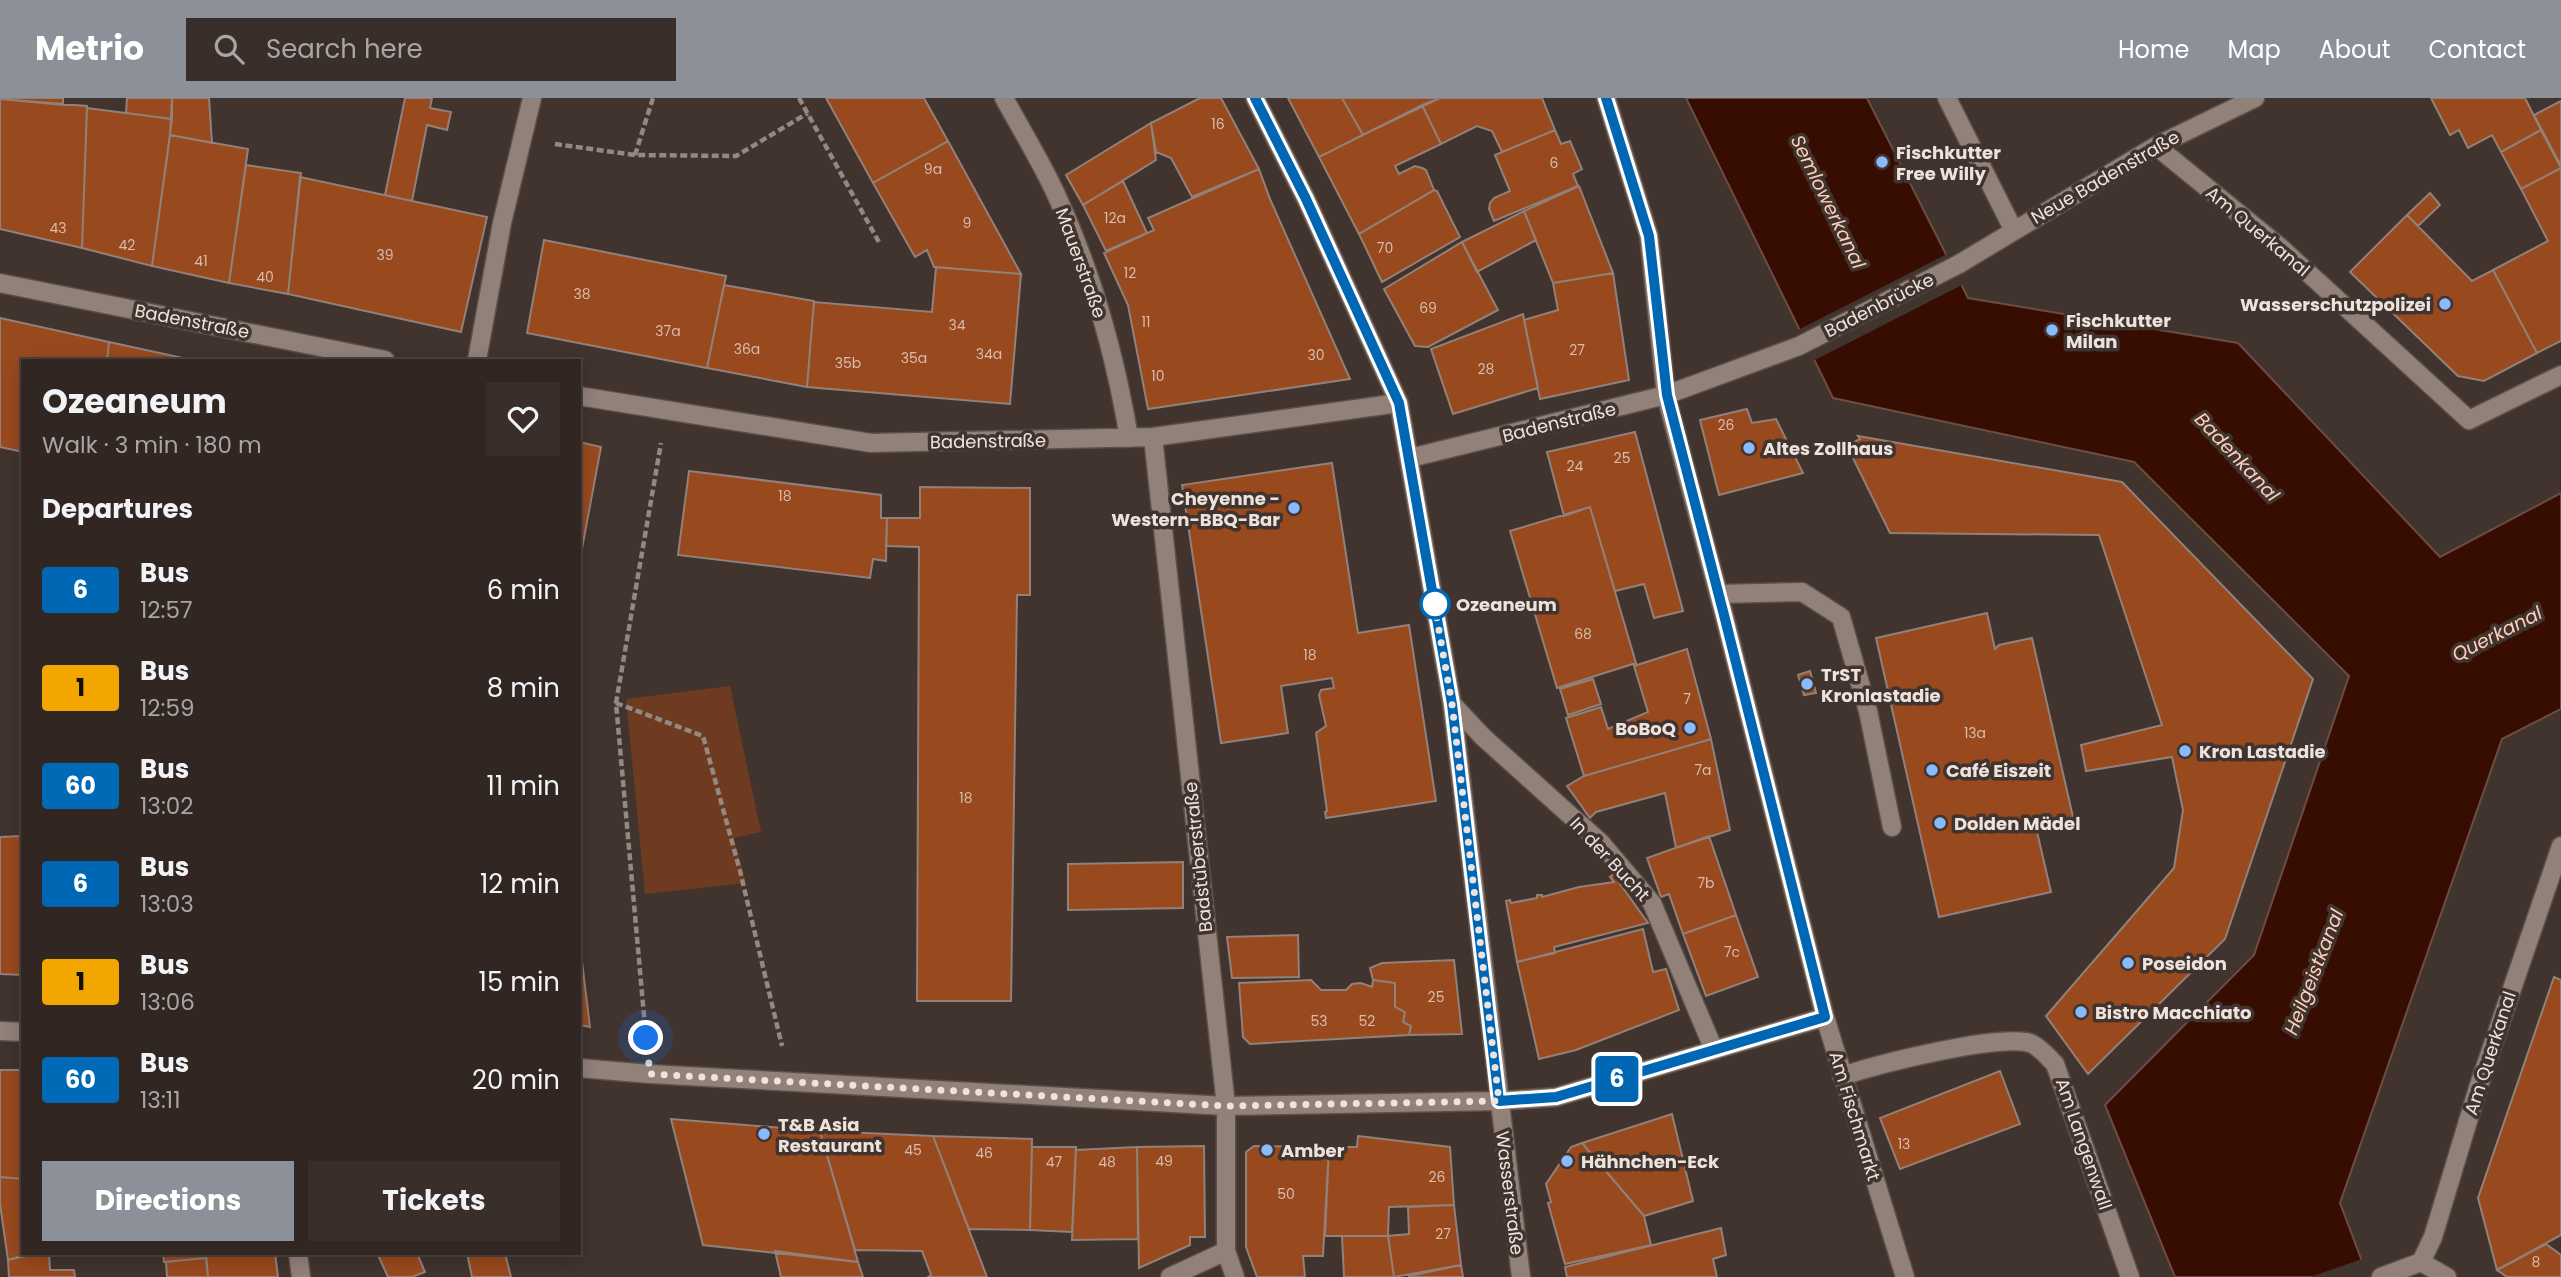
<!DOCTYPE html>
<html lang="en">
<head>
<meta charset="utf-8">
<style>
  body { margin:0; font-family:Poppins,sans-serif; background:#392e2a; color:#f1f3f6; height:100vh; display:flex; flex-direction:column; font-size:26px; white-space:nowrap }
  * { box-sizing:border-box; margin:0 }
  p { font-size:23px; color:#a8a5a5 }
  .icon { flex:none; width:38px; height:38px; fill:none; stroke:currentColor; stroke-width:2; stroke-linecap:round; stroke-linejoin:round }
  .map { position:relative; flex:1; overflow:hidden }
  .panel { position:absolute; left:21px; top:261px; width:560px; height:896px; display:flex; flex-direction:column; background:#312622; border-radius:0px; box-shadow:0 4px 18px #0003,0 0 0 2px #4c4340 }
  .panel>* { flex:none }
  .badge { padding:0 14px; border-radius:5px; font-size:24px; line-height:46px }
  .you { position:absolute; width:35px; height:35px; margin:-18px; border:5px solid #fff; border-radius:50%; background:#1a73e8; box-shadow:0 0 0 10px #1a73e833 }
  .map>.badge { position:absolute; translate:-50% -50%; box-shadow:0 0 0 4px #fff }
  h2 { padding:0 21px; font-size:26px; line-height:63px }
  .round { display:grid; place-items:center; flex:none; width:74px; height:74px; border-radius:0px; background:#392e2a }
  .head { display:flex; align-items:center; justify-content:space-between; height:119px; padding:0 21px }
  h1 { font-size:33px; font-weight:700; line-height:52px }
  .cta { display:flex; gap:14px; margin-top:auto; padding:14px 21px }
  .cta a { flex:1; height:80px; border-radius:0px; background:#8c9099; color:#fff; font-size:28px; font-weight:700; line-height:80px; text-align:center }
  .cta a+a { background:#392e2a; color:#f1f3f6 }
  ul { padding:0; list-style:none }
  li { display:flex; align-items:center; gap:21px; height:98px; padding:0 21px }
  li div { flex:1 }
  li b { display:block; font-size:26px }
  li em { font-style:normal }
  li .badge { min-width:77px; font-weight:700; text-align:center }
  header { display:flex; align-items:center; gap:42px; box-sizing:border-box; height:98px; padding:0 35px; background:#8c9099; color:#fff }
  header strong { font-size:33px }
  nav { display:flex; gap:38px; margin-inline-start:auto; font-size:24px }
  .search { width:490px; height:63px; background:#392e2a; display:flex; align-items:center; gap:18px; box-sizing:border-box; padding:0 24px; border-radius:0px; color:#a8a5a5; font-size:26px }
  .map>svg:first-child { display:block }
</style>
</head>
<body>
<header>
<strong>Metrio</strong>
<div class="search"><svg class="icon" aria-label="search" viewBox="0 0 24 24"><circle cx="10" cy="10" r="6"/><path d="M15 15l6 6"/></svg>Search here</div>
<nav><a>Home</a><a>Map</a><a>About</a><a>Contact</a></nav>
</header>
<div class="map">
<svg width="2561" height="1179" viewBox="0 0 2561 1179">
  <rect width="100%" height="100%" fill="#41332d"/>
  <!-- green -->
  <path fill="#6f3b20" d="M 730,588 L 761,734 L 734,740 L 746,785 L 645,796 L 626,601 Z"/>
  <!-- water -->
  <path fill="#360d00" stroke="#6d4d43" stroke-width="2" d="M 1686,0 L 1867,0 L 1968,200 L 2238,245 L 2440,459 L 2561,395 L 2561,611 L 2502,641 L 2340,1105 L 2368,1179 L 2175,1179 L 2105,1007 L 2254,857 L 2349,578 L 2134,364 L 1833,300 Z"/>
  <!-- pier -->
  <path fill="#41332d" d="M 1949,155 L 1964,186 L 1811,264 L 1796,233 Z
    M 2365,1160 L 2371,1179 L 2310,1179 Z"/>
  <!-- building -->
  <path fill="#99491e" stroke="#928179" stroke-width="2" d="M 0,0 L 63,0 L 63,7 L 0,1 Z
    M 127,0 L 172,0 L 172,21 L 126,15 Z
    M 172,0 L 209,0 L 212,45 L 170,37 Z
    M 405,0 L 432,0 L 430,10 L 451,14 L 447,32 L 427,27 L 412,103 L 385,97 Z
    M 826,0 L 924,0 L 948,43 L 873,85 Z
    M 1200,0 L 1221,0 L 1259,71 L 1192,99 L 1171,60 L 1156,54 L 1151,25 Z
    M 1288,0 L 1342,0 L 1363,37 L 1319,59 Z
    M 1342,0 L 1440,0 L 1363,37 Z
    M 1440,0 L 1542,0 L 1555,32 L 1502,54 L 1492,33 L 1477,28 L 1441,46 L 1422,7 Z
    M 2431,0 L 2525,0 L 2541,32 L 2501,54 L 2492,37 L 2468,50 L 2459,32 L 2450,37 Z
    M 0,1 L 87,8 L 82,150 L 0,131 Z
    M 2561,3 L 2561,68 L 2534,17 Z
    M 1422,7 L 1441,46 L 1395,68 L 1399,76 L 1415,68 L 1422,70 L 1426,72 L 1434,92 L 1359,136 L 1319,59 Z
    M 87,10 L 172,21 L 152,168 L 82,150 Z
    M 1151,25 L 1156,62 L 1083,107 L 1066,77 Z
    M 1555,32 L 1561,46 L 1570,43 L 1582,71 L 1573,76 L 1578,88 L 1494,123 L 1489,111 L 1490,105 L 1494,100 L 1510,93 L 1495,57 Z
    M 2541,32 L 2561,70 L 2521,91 L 2501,54 Z
    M 170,37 L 248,51 L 229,185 L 152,168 Z
    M 948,43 L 1021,176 L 934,169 L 927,152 L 915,159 L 873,85 Z
    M 246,67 L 301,75 L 288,196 L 229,185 Z
    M 2561,70 L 2561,243 L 2537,255 L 2493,172 L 2548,143 L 2521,91 Z
    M 1259,71 L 1270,101 L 1350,281 L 1148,311 L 1128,207 L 1104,155 L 1154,132 L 1148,120 Z
    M 300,79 L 487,119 L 461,234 L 288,196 Z
    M 1123,83 L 1147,135 L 1106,153 L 1083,107 Z
    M 1579,88 L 1613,175 L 1553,185 L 1524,113 Z
    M 1434,92 L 1437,93 L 1460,139 L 1382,184 L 1359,136 Z
    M 2430,95 L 2440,107 L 2418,128 L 2407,117 Z
    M 1524,113 L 1536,142 L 1477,174 L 1462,144 Z
    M 2407,117 L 2472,183 L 2493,172 L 2537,255 L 2484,283 L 2458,278 L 2350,174 Z
    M 544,142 L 726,178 L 707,270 L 527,235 Z
    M 1462,144 L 1498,212 L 1428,249 L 1415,248 L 1384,191 Z
    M 936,169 L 1021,176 L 1010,306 L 807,289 L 814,204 L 932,214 Z
    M 1613,175 L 1629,282 L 1540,301 L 1524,222 L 1558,212 L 1553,185 Z
    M 724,187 L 814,203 L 807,289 L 707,270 Z
    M 1523,216 L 1538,290 L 1453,316 L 1431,251 Z
    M 0,220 L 109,244 L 107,262 L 23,262 L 23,354 L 0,349 Z
    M 109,244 L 192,262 L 107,262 Z
    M 1747,311 L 1752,325 L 1776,321 L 1803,375 L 1719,397 L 1700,322 Z
    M 1635,334 L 1683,513 L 1654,520 L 1644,486 L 1615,493 L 1590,409 L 1564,418 L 1547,354 Z
    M 1858,338 L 2122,384 L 2313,581 L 2225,841 L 2088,976 L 2046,918 L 2174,770 L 2183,712 L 2172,659 L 2086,673 L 2081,647 L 2162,627 L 2099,437 L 1890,435 L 1847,348 L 1860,341 Z
    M 579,344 L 601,349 L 579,467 Z
    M 1332,365 L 1358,535 L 1409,527 L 1436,703 L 1326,720 L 1325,714 L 1327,713 L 1316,635 L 1326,628 L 1319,597 L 1321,592 L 1334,590 L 1332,580 L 1281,588 L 1288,635 L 1221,645 L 1182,387 Z
    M 689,373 L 881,397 L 881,420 L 887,420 L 886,463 L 873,461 L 870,480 L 678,457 Z
    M 920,389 L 1030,390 L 1030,497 L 1017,497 L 1011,903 L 917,903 L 919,449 L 886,448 L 887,420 L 920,420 Z
    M 1590,409 L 1636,565 L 1557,590 L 1510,433 Z
    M 1987,515 L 1995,551 L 1999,547 L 2032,540 L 2073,719 L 2040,726 L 2039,724 L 2035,725 L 2051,794 L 1939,819 L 1876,540 Z
    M 1687,551 L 1711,641 L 1584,678 L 1566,620 L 1601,609 L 1608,631 L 1648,614 L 1634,568 Z
    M 1810,573 L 1816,595 L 1804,597 L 1798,577 Z
    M 1593,581 L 1601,606 L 1568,617 L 1560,591 Z
    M 1711,641 L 1730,732 L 1676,750 L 1665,695 L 1596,714 L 1590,720 L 1567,688 L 1584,678 Z
    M 21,738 L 23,877 L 0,876 L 0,739 Z
    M 1709,738 L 1736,817 L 1683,836 L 1669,796 L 1661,799 L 1647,760 Z
    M 1183,764 L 1183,810 L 1068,812 L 1068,766 Z
    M 1613,776 L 1648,825 L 1554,849 L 1555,855 L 1517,864 L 1506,803 L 1510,802 L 1511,805 L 1537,800 L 1537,797 L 1542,797 L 1542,799 L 1579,789 L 1614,784 L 1610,779 Z
    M 1736,817 L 1758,879 L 1706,898 L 1683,836 Z
    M 1643,831 L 1653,874 L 1666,871 L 1679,912 L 1576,952 L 1539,961 L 1517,864 Z
    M 1298,837 L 1299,879 L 1232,880 L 1227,839 Z
    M 579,839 L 590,929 L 579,927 Z
    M 1454,862 L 1462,936 L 1409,937 L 1411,928 L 1403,924 L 1405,914 L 1395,909 L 1395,885 L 1373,882 L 1370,870 L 1382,865 Z
    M 2554,879 L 2561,882 L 2561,1137 L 2497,1172 L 2478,1100 Z
    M 1311,882 L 1321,892 L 1346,892 L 1352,886 L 1361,885 L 1372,889 L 1373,882 L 1395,885 L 1395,909 L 1405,914 L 1403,924 L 1411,928 L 1409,937 L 1250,946 L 1243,939 L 1239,885 Z
    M 0,972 L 23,972 L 23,1081 L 0,1079 Z
    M 2000,973 L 2020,1026 L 1900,1071 L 1880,1020 Z
    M 1672,1016 L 1693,1103 L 1644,1118 L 1582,1045 Z
    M 671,1021 L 820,1033 L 858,1164 L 703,1147 Z
    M 820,1033 L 933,1038 L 987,1179 L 928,1179 L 931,1177 L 922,1153 L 855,1152 Z
    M 933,1038 L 1032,1041 L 1030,1132 L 969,1131 Z
    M 1358,1038 L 1450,1049 L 1454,1107 L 1389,1109 L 1388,1138 L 1325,1138 L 1329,1049 L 1357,1049 Z
    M 1582,1045 L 1644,1118 L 1651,1147 L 1565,1166 L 1548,1105 L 1551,1104 L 1546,1086 L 1571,1049 Z
    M 1204,1048 L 1205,1139 L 1190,1139 L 1190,1147 L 1139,1170 L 1137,1049 Z
    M 1254,1048 L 1329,1049 L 1323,1158 L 1303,1158 L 1305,1179 L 1257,1179 L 1246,1149 L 1246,1054 Z
    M 1032,1049 L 1076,1049 L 1072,1134 L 1030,1132 Z
    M 1137,1049 L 1138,1141 L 1072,1142 L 1076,1052 Z
    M 0,1079 L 23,1081 L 23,1155 L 31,1155 L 30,1157 L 8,1162 L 0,1106 Z
    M 1454,1107 L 1461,1167 L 1394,1179 L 1388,1138 L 1409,1136 L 1408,1109 Z
    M 1721,1130 L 1726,1157 L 1713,1161 L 1717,1179 L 1567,1179 L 1565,1169 Z
    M 1342,1138 L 1388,1138 L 1394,1179 L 1344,1179 Z
    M 2546,1146 L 2561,1157 L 2561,1179 L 2507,1179 L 2497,1172 Z
    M 775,1153 L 858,1164 L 863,1179 L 781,1179 Z
    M 31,1155 L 49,1155 L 50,1172 L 74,1172 L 75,1179 L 9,1179 L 8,1162 Z
    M 163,1155 L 206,1155 L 206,1160 L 164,1164 Z
    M 206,1155 L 275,1155 L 278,1179 L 208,1179 Z
    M 377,1155 L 417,1155 L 425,1174 L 412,1179 L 388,1179 Z
    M 467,1155 L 505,1155 L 511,1179 L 472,1179 Z
    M 206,1160 L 208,1179 L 167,1179 L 166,1164 Z
    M 1461,1167 L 1463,1179 L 1409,1179 L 1409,1178 Z"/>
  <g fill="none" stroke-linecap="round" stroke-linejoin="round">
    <defs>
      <path id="service" d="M 477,262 L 502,125 L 532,0
        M 1666,297 L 1799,248 L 1959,166
        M 1719,496 L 1802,494 L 1841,519 L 1868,613 L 1892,729
        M 1452,606 L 1483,639 L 1601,745 L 1652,805 L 1714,952"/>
      <path id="pedestrian" d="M 1410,360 L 1666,297"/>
      <path id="minor" d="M 1004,0 C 1021,31 1040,62 1055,94 C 1091,171 1115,256 1129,340
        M 1255,0 L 1306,101 L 1399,305 L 1452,606 L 1521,1179
        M 1606,0 L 1649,138 L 1666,297 L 1724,517 L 1825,919 L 1905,1179
        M 1947,0 L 2013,131
        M 2156,48 L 2281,150 L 2469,322 L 2561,277
        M 1959,166 L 2156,48 L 2255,0
        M 0,185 L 385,262
        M 579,298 L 871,345 L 1153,339 L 1399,305
        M 1153,339 L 1226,1008 L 1226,1153 L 1235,1179
        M 0,933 L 23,934
        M 579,970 L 650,976 L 1226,1008 L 1499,1003 L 1556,999 L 1825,919
        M 1842,978 C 1879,966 1996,936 2030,945 C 2039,948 2049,960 2055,966 L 2130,1179
        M 298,1155 L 301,1179
        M 2421,1164 L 2433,1139 L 2478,990 L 2561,748
        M 2421,1164 L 2447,1179
        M 1170,1179 L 1226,1153
        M 2381,1179 L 2421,1164"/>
    </defs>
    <!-- service casing -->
    <use href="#service" stroke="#5b4f4a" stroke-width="21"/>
    <!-- pedestrian casing -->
    <use href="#pedestrian" stroke="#5b4f4a" stroke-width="21"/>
    <!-- minor casing -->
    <use href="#minor" stroke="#5b4f4a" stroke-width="21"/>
    <!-- path -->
    <path stroke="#948883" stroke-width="4.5" stroke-dasharray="7 3.5" stroke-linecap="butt" d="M 799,0 L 880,146
      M 555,46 L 635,57 L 736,58 L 808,15
      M 635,57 L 653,0
      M 616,605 L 703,638 L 740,773 L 782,948
      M 646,940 L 616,605 L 661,345"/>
    <!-- service -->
    <use href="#service" stroke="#928179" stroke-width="18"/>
    <!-- pedestrian -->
    <use href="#pedestrian" stroke="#928179" stroke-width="18"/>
    <!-- minor -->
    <use href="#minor" stroke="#928179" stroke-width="18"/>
  </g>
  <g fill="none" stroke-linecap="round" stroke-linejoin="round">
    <defs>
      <path id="line" d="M 1255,0 L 1306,101 L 1399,305 L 1452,606 L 1499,1003 L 1556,999 L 1825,919 L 1724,517 L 1667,297 L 1649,138 L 1606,0"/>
    </defs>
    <!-- line casing -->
    <use href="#line" stroke="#fff" stroke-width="16"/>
    <!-- line -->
    <use href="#line" stroke="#0067b5" stroke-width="10"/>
    <!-- walk -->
    <path stroke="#ece3df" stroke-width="7" stroke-dasharray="0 12.6" d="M 646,940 L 650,976 L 1226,1008 L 1499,1003 L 1452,606 L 1434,504 L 1435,506"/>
  </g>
  <!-- markers -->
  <g fill="#89bafc" stroke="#41332d" stroke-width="2.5">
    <circle cx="1882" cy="64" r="7"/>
    <circle cx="2445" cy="206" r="7"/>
    <circle cx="2052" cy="232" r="7"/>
    <circle cx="1749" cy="350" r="7"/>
    <circle cx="1294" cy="410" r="7"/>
    <circle cx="1807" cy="586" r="7"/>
    <circle cx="1690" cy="630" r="7"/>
    <circle cx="2185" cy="653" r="7"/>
    <circle cx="1932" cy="672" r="7"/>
    <circle cx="1940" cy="725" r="7"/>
    <circle cx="2128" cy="865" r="7"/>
    <circle cx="2081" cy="914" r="7"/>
    <circle cx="764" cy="1036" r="7"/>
    <circle cx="1267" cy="1052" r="7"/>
    <circle cx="1567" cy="1063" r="7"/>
  </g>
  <circle fill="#fff" stroke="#0067b5" stroke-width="3.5" cx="1435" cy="506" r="14"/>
  <g text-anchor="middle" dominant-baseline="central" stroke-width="7" stroke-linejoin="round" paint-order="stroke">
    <!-- number labels -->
    <g font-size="14" fill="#d7bcaf">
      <text x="1218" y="26">16</text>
      <text x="1554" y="65">6</text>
      <text x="933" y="71">9a</text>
      <text x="1115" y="120">12a</text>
      <text x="967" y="125">9</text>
      <text x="58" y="130">43</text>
      <text x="127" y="147">42</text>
      <text x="1385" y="150">70</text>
      <text x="385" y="157">39</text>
      <text x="201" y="163">41</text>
      <text x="1130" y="175">12</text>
      <text x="265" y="179">40</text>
      <text x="582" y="196">38</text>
      <text x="1428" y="210">69</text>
      <text x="1146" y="224">11</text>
      <text x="957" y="227">34</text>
      <text x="668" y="233">37a</text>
      <text x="747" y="251">36a</text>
      <text x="1577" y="252">27</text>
      <text x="989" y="256">34a</text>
      <text x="1316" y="257">30</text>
      <text x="914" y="260">35a</text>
      <text x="848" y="265">35b</text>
      <text x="1486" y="271">28</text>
      <text x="1158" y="278">10</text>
      <text x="1726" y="327">26</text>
      <text x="1622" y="360">25</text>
      <text x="1575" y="368">24</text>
      <text x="785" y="398">18</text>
      <text x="1583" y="536">68</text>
      <text x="1310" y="557">18</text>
      <text x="1687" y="601">7</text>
      <text x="1975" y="635">13a</text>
      <text x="1703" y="672">7a</text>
      <text x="966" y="700">18</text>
      <text x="1706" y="785">7b</text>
      <text x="1732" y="854">7c</text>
      <text x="1436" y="899">25</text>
      <text x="1319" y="923">53</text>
      <text x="1367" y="923">52</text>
      <text x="1904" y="1046">13</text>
      <text x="913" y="1052">45</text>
      <text x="984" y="1055">46</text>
      <text x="1164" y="1063">49</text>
      <text x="1054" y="1064">47</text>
      <text x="1107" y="1064">48</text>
      <text x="1437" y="1079">26</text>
      <text x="1286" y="1096">50</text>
      <text x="1443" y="1136">27</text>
      <text x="2536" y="1164">8</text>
    </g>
    <!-- poi labels -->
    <g font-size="18" font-weight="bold" fill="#ece3df" stroke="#41332d" text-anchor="start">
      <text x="1896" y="54">Fischkutter<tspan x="1896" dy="21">Free Willy</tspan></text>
      <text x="2431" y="206" text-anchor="end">Wasserschutzpolizei</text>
      <text x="2066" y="222">Fischkutter<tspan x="2066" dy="21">Milan</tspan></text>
      <text x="1763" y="350">Altes Zollhaus</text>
      <text x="1280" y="400" text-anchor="end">Cheyenne -<tspan x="1280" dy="21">Western-BBQ-Bar</tspan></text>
      <text x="1821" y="576">TrST<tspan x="1821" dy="21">Kronlastadie</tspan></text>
      <text x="1676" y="630" text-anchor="end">BoBoQ</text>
      <text x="2199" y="653">Kron Lastadie</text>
      <text x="1946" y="672">Café Eiszeit</text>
      <text x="1954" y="725">Dolden Mädel</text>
      <text x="2142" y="865">Poseidon</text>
      <text x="2095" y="914">Bistro Macchiato</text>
      <text x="778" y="1026">T&amp;B Asia<tspan x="778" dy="21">Restaurant</tspan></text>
      <text x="1281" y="1052">Amber</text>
      <text x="1581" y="1063">Hähnchen-Eck</text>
    </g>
    <!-- street labels -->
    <g font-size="18" fill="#ece3df" stroke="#41332d">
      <text transform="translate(2105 79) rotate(-30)">Neue Badenstraße</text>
      <text transform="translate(2258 133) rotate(40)">Am Querkanal</text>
      <text transform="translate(1081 165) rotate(70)">Mauerstraße</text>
      <text transform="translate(1879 207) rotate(-27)">Badenbrücke</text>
      <text transform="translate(192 223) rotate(11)">Badenstraße</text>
      <text transform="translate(1559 324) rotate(-14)">Badenstraße</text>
      <text transform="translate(988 343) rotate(-1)">Badenstraße</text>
      <text transform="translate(1198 759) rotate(-96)">Badstüberstraße</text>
      <text transform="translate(1610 761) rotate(47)">In der Bucht</text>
      <text transform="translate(2490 955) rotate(-72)">Am Querkanal</text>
      <text transform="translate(1855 1018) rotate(73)">Am Fischmarkt</text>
      <text transform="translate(2084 1046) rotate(71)">Am Langenwall</text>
      <text transform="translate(1510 1095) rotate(83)">Wasserstraße</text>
    </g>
    <!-- stop labels -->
    <g font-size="18" font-weight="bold" fill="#ece3df" stroke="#41332d" text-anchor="start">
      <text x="1456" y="506">Ozeaneum</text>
    </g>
    <!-- water labels -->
    <g font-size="19" font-style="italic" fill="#fdcfb9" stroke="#41332d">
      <text transform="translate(1828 104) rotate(64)">Semlowerkanal</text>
      <text transform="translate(2237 359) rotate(47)">Badenkanal</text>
      <text transform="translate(2497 536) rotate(-27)">Querkanal</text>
      <text transform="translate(2314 874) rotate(-69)">Heilgeistkanal</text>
    </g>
  </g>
</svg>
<div class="you" style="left:646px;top:940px"></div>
<b class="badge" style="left:1617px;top:981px;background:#0067b5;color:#fff">6</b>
<section class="panel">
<div class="head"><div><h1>Ozeaneum</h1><p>Walk · 3 min · 180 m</p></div><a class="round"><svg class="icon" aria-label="heart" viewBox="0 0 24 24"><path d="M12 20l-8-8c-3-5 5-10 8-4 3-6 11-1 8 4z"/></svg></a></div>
<h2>Departures</h2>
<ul>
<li><span class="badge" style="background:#0067b5;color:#fff">6</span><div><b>Bus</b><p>12:57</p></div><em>6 min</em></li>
<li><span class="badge" style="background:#f3a500;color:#111">1</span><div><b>Bus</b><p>12:59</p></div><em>8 min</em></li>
<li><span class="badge" style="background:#006ab7;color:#fff">60</span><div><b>Bus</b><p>13:02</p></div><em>11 min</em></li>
<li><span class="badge" style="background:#0067b5;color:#fff">6</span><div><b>Bus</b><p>13:03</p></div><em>12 min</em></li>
<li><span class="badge" style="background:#f3a500;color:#111">1</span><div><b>Bus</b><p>13:06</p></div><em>15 min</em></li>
<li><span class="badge" style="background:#006ab7;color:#fff">60</span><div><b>Bus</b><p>13:11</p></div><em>20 min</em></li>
</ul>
<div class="cta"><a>Directions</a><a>Tickets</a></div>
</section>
</div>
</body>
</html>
